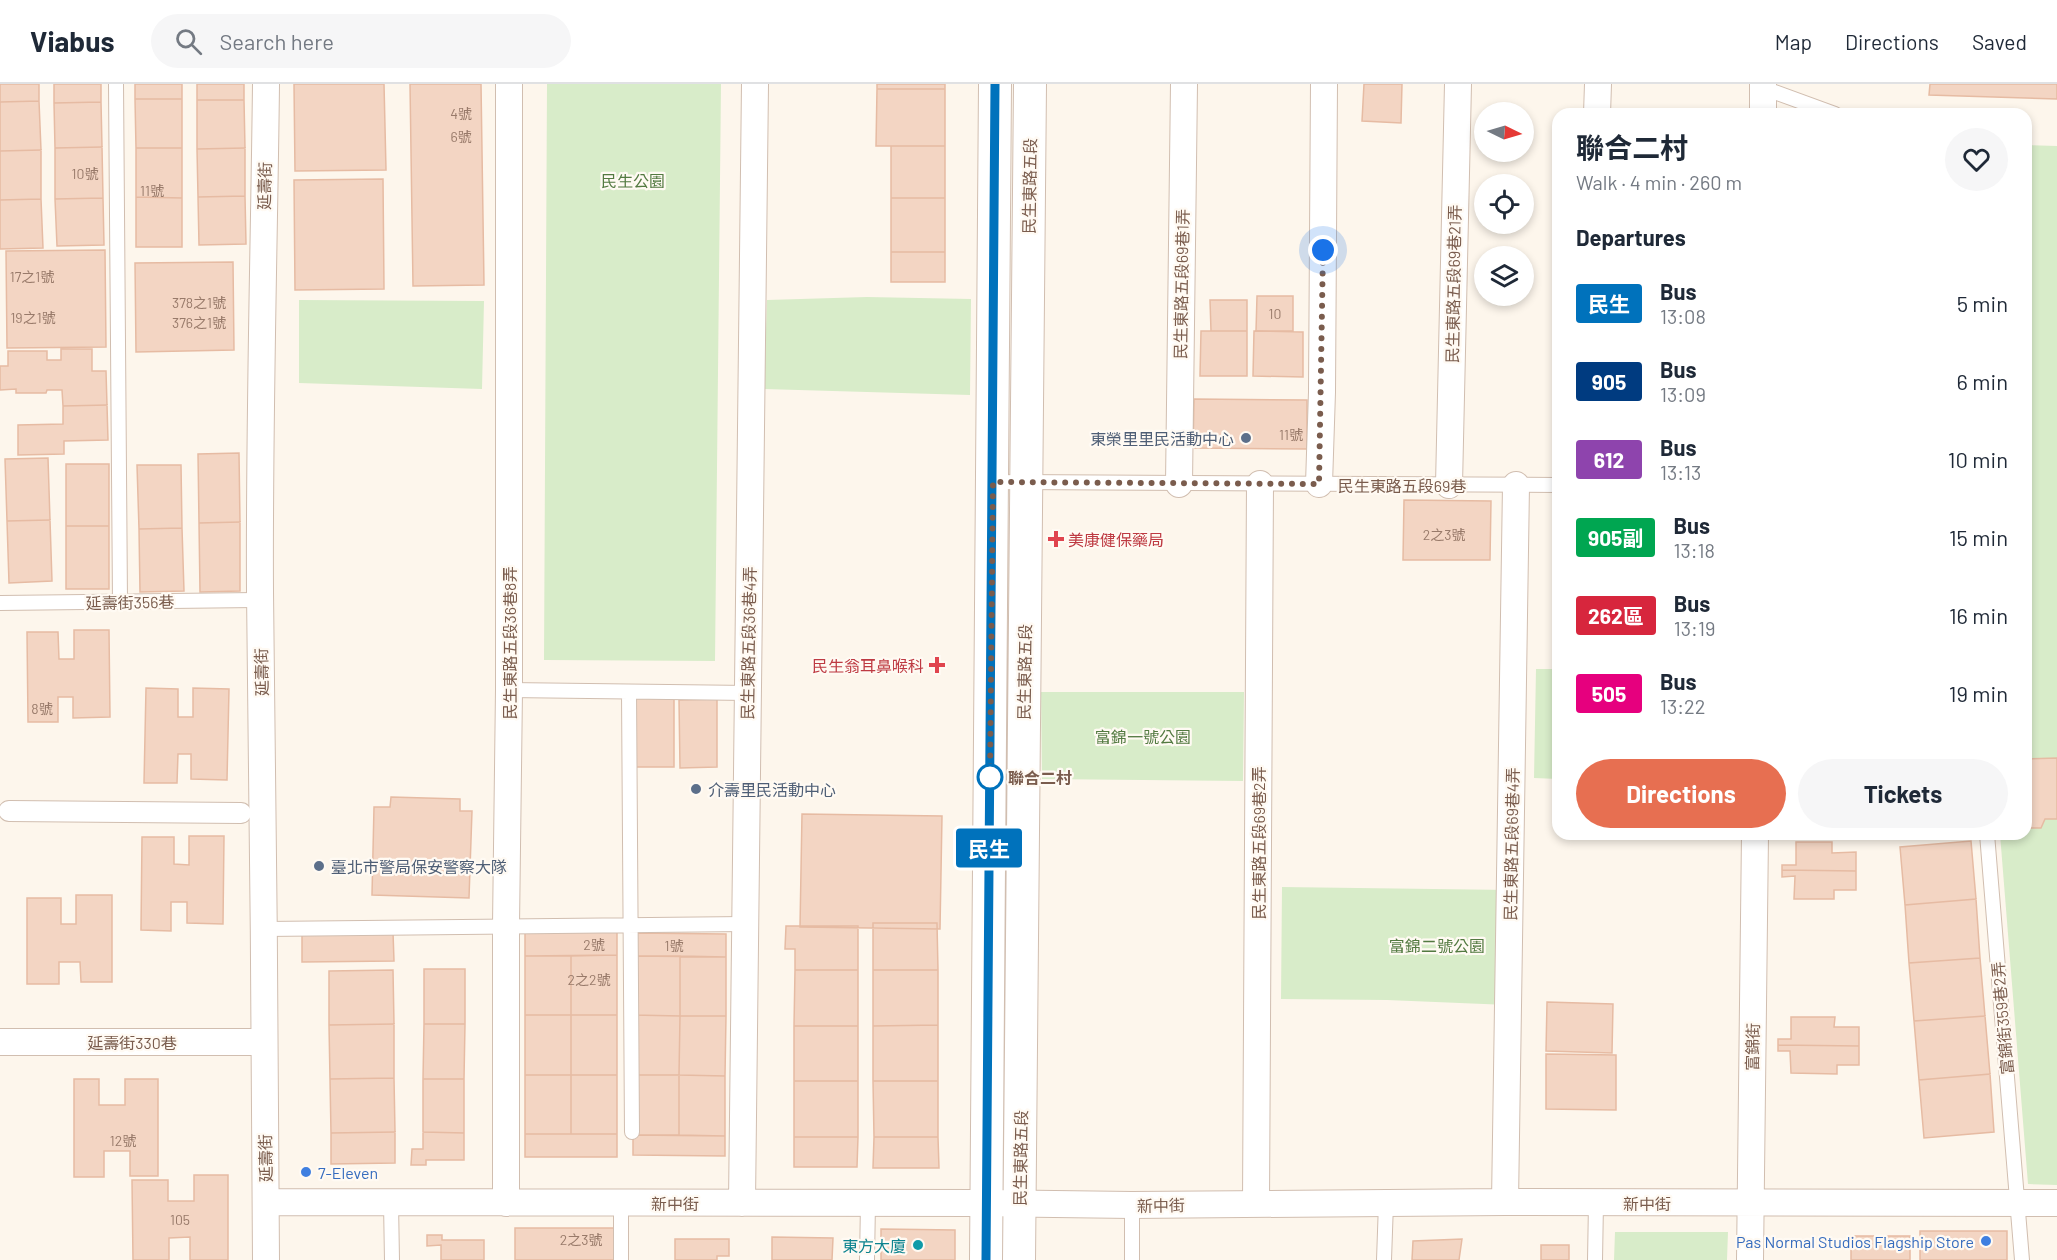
<!DOCTYPE html>
<html lang="en">
<head>
<meta charset="utf-8">
<style>
  body { margin:0; font-family:Barlow,"Noto Sans TC",sans-serif; background:#f6f6f7; color:#1f2937; height:100vh; display:flex; flex-direction:column; font-size:22px; white-space:nowrap }
  * { box-sizing:border-box; margin:0 }
  p { font-size:20px; color:#747a83 }
  .icon { flex:none; width:33px; height:33px; fill:none; stroke:currentColor; stroke-width:2; stroke-linecap:round; stroke-linejoin:round }
  .map { position:relative; flex:1; overflow:hidden }
  .side { position:absolute; left:1552px; top:24px; width:480px; height:732px; display:flex; flex-direction:column; background:#fff; border-radius:18px; box-shadow:0 3px 9px #0003 }
  .side>* { flex:none }
  .badge { padding:0 12px; border-radius:4px; font-size:21px; line-height:39px }
  .needle { width:39px; rotate:95deg }
  .fabs { position:absolute; left:1474px; top:18px; display:grid; gap:12px }
  .fabs a { display:grid; place-items:center; width:60px; height:60px; border-radius:50%; background:#fff; box-shadow:0 3px 9px #0003; font-size:30px }
  .you { position:absolute; width:30px; height:30px; margin:-15px; border:4px solid #fff; border-radius:50%; background:#1a73e8; box-shadow:0 0 0 9px #1a73e833 }
  .map>.badge { position:absolute; translate:-50% -50%; box-shadow:0 0 0 3px #fff }
  h2 { padding:0 24px; font-size:22px; line-height:54px }
  .round { display:grid; place-items:center; flex:none; width:63px; height:63px; border-radius:32px; background:#f6f6f7 }
  .head { display:flex; align-items:center; justify-content:space-between; height:102px; padding:0 24px }
  h1 { font-size:28px; font-weight:700; line-height:45px }
  .button { display:flex; gap:12px; margin-top:auto; padding:12px 24px }
  .button a { flex:1; height:69px; border-radius:36px; background:#e76f51; color:#fff; font-size:24px; font-weight:700; line-height:69px; text-align:center }
  .button a+a { background:#f6f6f7; color:#1f2937 }
  ul { padding:0; list-style:none }
  li { display:flex; align-items:center; gap:18px; height:78px; padding:0 24px }
  li div { flex:1 }
  li b { display:block; font-size:22px }
  li em { font-style:normal }
  li .badge { min-width:66px; font-weight:700; text-align:center }
  header { display:flex; align-items:center; gap:36px; box-sizing:border-box; height:84px; padding:0 30px; background:#fff; border-bottom:2px solid #e0e1e3 }
  header strong { font-size:28px }
  nav { display:flex; gap:33px; margin-inline-start:auto; font-size:21px }
  .search { width:420px; height:54px; background:#f6f6f7; display:flex; align-items:center; gap:15px; box-sizing:border-box; padding:0 21px; border-radius:33px; color:#747a83; font-size:22px }
  .map>svg:first-child { display:block }
</style>
</head>
<body>
<header>
<strong>Viabus</strong>
<div class="search"><svg class="icon" aria-label="search" viewBox="0 0 24 24"><circle cx="10" cy="10" r="6"/><path d="M15 15l6 6"/></svg>Search here</div>
<nav><a>Map</a><a>Directions</a><a>Saved</a></nav>
</header>
<div class="map">
<svg width="2057" height="1176" viewBox="0 0 2057 1176">
  <rect width="100%" height="100%" fill="#fdf6ec"/>
  <!-- green -->
  <path fill="#d8ecc9" d="M 547,0 L 721,0 L 715,577 L 544,576 Z
    M 2027,61 L 2057,62 L 2057,1101 L 2028,1100 L 2000,750 L 2026,750 Z
    M 867,213 L 971,215 L 970,311 L 764,305 L 767,216 Z
    M 299,216 L 484,217 L 482,305 L 299,299 Z
    M 1536,585 L 1558,585 L 1558,695 L 1534,694 Z
    M 1041,608 L 1244,608 L 1243,697 L 1042,695 Z
    M 1282,803 L 1510,806 L 1508,921 L 1387,916 L 1281,915 Z
    M 1615,1148 L 1728,1148 L 1727,1176 L 1614,1176 Z"/>
  <!-- building -->
  <path fill="#f3d5c3" stroke="#e6bba3" stroke-width="1.5" d="M 0,0 L 39,0 L 39,17 L 0,18 Z
    M 54,0 L 101,0 L 101,18 L 54,19 Z
    M 135,0 L 182,0 L 182,15 L 135,15 Z
    M 197,0 L 244,0 L 244,16 L 197,16 Z
    M 294,0 L 384,0 L 386,86 L 295,87 Z
    M 410,0 L 481,0 L 484,201 L 413,202 Z
    M 877,0 L 945,0 L 945,5 L 877,5 Z
    M 1364,0 L 1402,0 L 1401,39 L 1362,37 Z
    M 1930,0 L 2057,0 L 2057,15 L 1929,11 Z
    M 877,5 L 945,5 L 945,62 L 876,62 Z
    M 135,15 L 182,15 L 182,64 L 136,64 Z
    M 197,16 L 244,16 L 245,64 L 197,65 Z
    M 39,17 L 41,66 L 0,67 L 0,18 Z
    M 101,18 L 102,63 L 55,64 L 54,19 Z
    M 891,62 L 945,62 L 945,114 L 891,114 Z
    M 102,63 L 103,114 L 55,115 L 55,64 Z
    M 136,64 L 182,64 L 182,114 L 136,113 Z
    M 245,64 L 245,112 L 198,113 L 197,65 Z
    M 41,66 L 41,115 L 0,116 L 0,67 Z
    M 383,95 L 384,205 L 295,206 L 294,96 Z
    M 245,112 L 246,160 L 199,161 L 198,113 Z
    M 136,113 L 182,114 L 182,163 L 136,163 Z
    M 103,114 L 104,161 L 57,162 L 55,115 Z
    M 891,114 L 945,114 L 945,168 L 891,168 Z
    M 41,115 L 43,164 L 0,165 L 0,116 Z
    M 105,166 L 106,263 L 7,264 L 6,167 Z
    M 891,168 L 945,168 L 945,198 L 891,198 Z
    M 233,178 L 234,266 L 136,268 L 135,179 Z
    M 1257,212 L 1293,212 L 1293,247 L 1256,247 Z
    M 1210,216 L 1247,216 L 1247,247 L 1211,247 Z
    M 1201,247 L 1247,247 L 1247,292 L 1200,292 Z
    M 1254,247 L 1303,248 L 1303,293 L 1253,292 Z
    M 61,265 L 92,265 L 92,287 L 106,287 L 107,321 L 63,322 L 62,306 L 47,306 L 46,309 L 16,309 L 16,305 L 0,306 L 0,282 L 8,282 L 8,267 L 47,267 L 47,276 L 61,276 Z
    M 1194,315 L 1307,316 L 1307,365 L 1193,364 Z
    M 107,321 L 108,356 L 64,357 L 64,370 L 18,371 L 18,341 L 63,340 L 63,322 Z
    M 239,369 L 240,438 L 199,439 L 198,370 Z
    M 48,374 L 50,436 L 7,437 L 5,375 Z
    M 66,380 L 109,380 L 109,442 L 66,442 Z
    M 137,381 L 181,381 L 182,444 L 139,445 Z
    M 1404,416 L 1491,417 L 1490,476 L 1403,476 Z
    M 50,436 L 52,497 L 9,499 L 7,437 Z
    M 240,438 L 240,507 L 200,508 L 199,439 Z
    M 66,442 L 109,442 L 109,505 L 66,505 Z
    M 182,444 L 184,507 L 140,508 L 139,445 Z
    M 74,546 L 109,546 L 110,633 L 73,634 L 73,613 L 58,613 L 58,638 L 28,638 L 27,548 L 58,548 L 59,575 L 74,575 Z
    M 146,604 L 178,605 L 178,633 L 193,633 L 193,604 L 229,605 L 227,696 L 191,695 L 191,670 L 178,670 L 177,699 L 144,699 Z
    M 674,611 L 674,683 L 633,683 L 632,612 Z
    M 717,615 L 717,683 L 680,684 L 679,616 Z
    M 2057,674 L 2057,735 L 2045,735 L 2041,744 L 2027,744 L 2026,675 Z
    M 391,713 L 460,715 L 460,727 L 472,727 L 469,814 L 372,811 L 374,723 L 390,723 Z
    M 802,730 L 942,732 L 940,845 L 800,843 Z
    M 189,752 L 224,752 L 223,840 L 187,839 L 187,818 L 171,818 L 171,847 L 141,846 L 142,753 L 174,753 L 174,780 L 189,781 Z
    M 1971,757 L 1976,815 L 1905,821 L 1900,763 Z
    M 1796,758 L 1832,758 L 1832,769 L 1856,768 L 1856,787 L 1782,786 L 1782,781 L 1796,781 Z
    M 1782,786 L 1856,787 L 1856,806 L 1834,806 L 1834,815 L 1794,815 L 1795,792 L 1782,793 Z
    M 76,811 L 112,811 L 112,898 L 81,898 L 80,878 L 59,878 L 59,900 L 27,900 L 27,814 L 61,814 L 61,840 L 76,840 Z
    M 1976,815 L 1980,874 L 1909,879 L 1905,821 Z
    M 873,839 L 937,839 L 938,886 L 873,886 Z
    M 525,842 L 617,842 L 617,871 L 525,872 Z
    M 786,842 L 858,842 L 858,886 L 795,886 L 795,865 L 785,865 Z
    M 393,848 L 394,877 L 302,878 L 302,849 Z
    M 634,849 L 726,850 L 726,873 L 634,872 Z
    M 617,871 L 617,931 L 571,931 L 571,872 Z
    M 525,872 L 571,872 L 571,931 L 525,931 Z
    M 634,872 L 680,872 L 680,932 L 633,931 Z
    M 680,872 L 726,873 L 726,932 L 680,932 Z
    M 1980,874 L 1985,932 L 1914,937 L 1909,879 Z
    M 424,885 L 465,885 L 465,940 L 424,940 Z
    M 393,886 L 394,940 L 329,941 L 329,887 Z
    M 795,886 L 858,886 L 858,942 L 794,942 Z
    M 873,886 L 938,886 L 938,941 L 873,942 Z
    M 1547,918 L 1613,920 L 1612,969 L 1546,967 Z
    M 525,931 L 571,931 L 571,991 L 525,991 Z
    M 571,931 L 617,931 L 617,991 L 571,991 Z
    M 633,931 L 680,932 L 679,991 L 633,991 Z
    M 680,932 L 726,932 L 725,992 L 679,991 Z
    M 1985,932 L 1990,990 L 1919,996 L 1914,937 Z
    M 1791,933 L 1835,933 L 1834,943 L 1859,943 L 1859,962 L 1778,961 L 1778,955 L 1791,955 Z
    M 394,940 L 394,994 L 330,995 L 329,941 Z
    M 424,940 L 465,940 L 464,995 L 423,995 Z
    M 938,941 L 938,997 L 873,997 L 873,942 Z
    M 794,942 L 858,942 L 858,997 L 794,997 Z
    M 1778,961 L 1859,962 L 1859,981 L 1837,981 L 1837,990 L 1791,989 L 1790,967 L 1778,967 Z
    M 1546,970 L 1616,971 L 1616,1026 L 1546,1025 Z
    M 1990,990 L 1994,1048 L 1924,1054 L 1919,996 Z
    M 525,991 L 571,991 L 571,1050 L 525,1050 Z
    M 571,991 L 617,991 L 617,1050 L 571,1050 Z
    M 633,991 L 679,991 L 679,1051 L 633,1051 Z
    M 679,991 L 725,992 L 725,1052 L 679,1051 Z
    M 394,994 L 395,1048 L 331,1049 L 330,995 Z
    M 74,995 L 99,995 L 99,1021 L 125,1021 L 125,995 L 158,995 L 158,1092 L 130,1092 L 130,1067 L 104,1067 L 104,1093 L 74,1093 Z
    M 423,995 L 464,995 L 464,1049 L 423,1048 Z
    M 794,997 L 858,997 L 858,1053 L 794,1053 Z
    M 873,997 L 938,997 L 938,1053 L 874,1053 Z
    M 395,1048 L 395,1079 L 331,1080 L 331,1049 Z
    M 423,1048 L 464,1049 L 464,1076 L 426,1076 L 426,1081 L 411,1081 L 412,1065 L 423,1065 Z
    M 525,1050 L 617,1050 L 617,1073 L 525,1073 Z
    M 633,1051 L 725,1052 L 725,1072 L 633,1071 Z
    M 794,1053 L 858,1053 L 857,1083 L 794,1083 Z
    M 874,1053 L 938,1053 L 939,1084 L 873,1084 Z
    M 194,1091 L 228,1091 L 228,1176 L 190,1176 L 190,1153 L 169,1154 L 169,1176 L 133,1176 L 132,1096 L 168,1096 L 168,1117 L 194,1117 Z
    M 515,1144 L 614,1144 L 614,1176 L 515,1176 Z
    M 881,1145 L 955,1146 L 955,1176 L 881,1176 Z
    M 1920,1147 L 2007,1147 L 2007,1176 L 1920,1176 Z
    M 427,1151 L 442,1151 L 442,1156 L 484,1156 L 484,1176 L 441,1176 L 441,1161 L 427,1162 Z
    M 1851,1152 L 1910,1152 L 1910,1176 L 1851,1176 Z
    M 772,1153 L 833,1154 L 832,1176 L 772,1176 Z
    M 675,1155 L 729,1155 L 729,1172 L 717,1172 L 717,1176 L 675,1176 Z
    M 1462,1155 L 1459,1176 L 1412,1176 L 1413,1157 Z
    M 1541,1161 L 1569,1161 L 1569,1176 L 1541,1176 Z"/>
  <g fill="none" stroke-linecap="round" stroke-linejoin="round">
    <defs>
      <path id="service" d="M 116,0 L 120,518
        M 1758,2 L 1835,30
        M 993,398 L 1558,401
        M 0,519 L 260,516
        M 509,606 L 748,609
        M 629,608 L 632,1048
        M 1987,750 L 2022,1176
        M 265,845 L 745,840
        M 391,1119 L 392,1176
        M 621,1176 L 621,1118
        M 867,1176 L 868,1119
        M 1132,1176 L 1132,1121
        M 1384,1176 L 1386,1119
        M 1595,1176 L 1596,1119"/>
      <path id="pedestrian" d="M 9,727 L 241,729"/>
      <path id="minor" d="M 266,0 C 264,169 259,339 260,508 C 262,731 266,953 266,1176
        M 1597,30 L 1598,0
        M 1763,30 L 1763,0
        M 1179,400 L 1184,0
        M 1319,400 L 1322,308 L 1324,0
        M 1449,401 L 1458,0
        M 0,958 L 263,958
        M 266,1118 L 986,1119 L 1132,1121 L 1505,1118 L 2057,1119
        M 1505,1118 L 1516,401
        M 506,1119 L 506,842 L 509,606 L 509,0
        M 742,1119 L 755,0
        M 1256,1119 L 1260,400
        M 1750,1176 L 1755,750"/>
      <path id="tertiary" d="M 986,1176 L 995,0
        M 1019,1176 L 1030,0"/>
    </defs>
    <!-- service casing -->
    <use href="#service" stroke="#d1beb0" stroke-width="16"/>
    <!-- pedestrian casing -->
    <use href="#pedestrian" stroke="#d1beb0" stroke-width="22"/>
    <!-- minor casing -->
    <use href="#minor" stroke="#d1beb0" stroke-width="28"/>
    <!-- tertiary casing -->
    <use href="#tertiary" stroke="#d1beb0" stroke-width="34"/>
    <!-- service -->
    <use href="#service" stroke="#fff" stroke-width="14"/>
    <!-- pedestrian -->
    <use href="#pedestrian" stroke="#fff" stroke-width="20"/>
    <!-- minor -->
    <use href="#minor" stroke="#fff" stroke-width="26"/>
    <!-- tertiary -->
    <use href="#tertiary" stroke="#fff" stroke-width="32"/>
  </g>
  <g fill="none" stroke-linecap="round" stroke-linejoin="round">
    <defs>
      <path id="line" d="M 986,1176 L 995,0"/>
    </defs>
    <!-- line casing -->
    <use href="#line" stroke="#fff" stroke-width="14"/>
    <!-- line -->
    <use href="#line" stroke="#0072bc" stroke-width="9"/>
    <!-- walk -->
    <path stroke="#7a5c4d" stroke-width="6" stroke-dasharray="0 10.8" d="M 990,693 L 993,398 L 1319,400 L 1323,166"/>
  </g>
  <!-- markers -->
  <g fill="#5c6f8a" stroke="#fffaf3" stroke-width="2">
    <circle cx="1246" cy="354" r="6"/>
    <circle cx="696" cy="705" r="6"/>
    <circle cx="319" cy="782" r="6"/>
  </g>
  <g fill="#e0444e" stroke="#fffaf3" stroke-width="2">
    <path d="M1053 446h6v6h6v6h-6v6h-6v-6h-6v-6h6z"/>
    <path d="M934 572h6v6h6v6h-6v6h-6v-6h-6v-6h6z"/>
  </g>
  <circle fill="#fff" stroke="#0072bc" stroke-width="3" cx="990" cy="693" r="12"/>
  <g fill="#3f7fe0" stroke="#fffaf3" stroke-width="2">
    <circle cx="306" cy="1088" r="6"/>
    <circle cx="1986" cy="1157" r="6"/>
  </g>
  <circle fill="#0f9aa8" stroke="#fffaf3" stroke-width="2" cx="918" cy="1161" r="6"/>
  <g text-anchor="middle" dominant-baseline="central" stroke-width="4.5" stroke-linejoin="round" paint-order="stroke">
    <!-- number labels -->
    <g font-size="14" fill="#987a6a">
      <text x="461" y="29">4號</text>
      <text x="461" y="52">6號</text>
      <text x="85" y="89">10號</text>
      <text x="152" y="106">11號</text>
      <text x="32" y="192">17之1號</text>
      <text x="199" y="218">378之1號</text>
      <text x="1275" y="229">10</text>
      <text x="33" y="233">19之1號</text>
      <text x="199" y="238">376之1號</text>
      <text x="1291" y="350">11號</text>
      <text x="1444" y="450">2之3號</text>
      <text x="42" y="624">8號</text>
      <text x="594" y="860">2號</text>
      <text x="674" y="861">1號</text>
      <text x="589" y="895">2之2號</text>
      <text x="123" y="1056">12號</text>
      <text x="180" y="1135">105</text>
      <text x="581" y="1155">2之3號</text>
    </g>
    <!-- park labels -->
    <g font-size="16" fill="#537a41" stroke="#fffaf3">
      <text x="633" y="96">民生公園</text>
      <text x="1143" y="652">富錦一號公園</text>
      <text x="1437" y="861">富錦二號公園</text>
    </g>
    <!-- street labels -->
    <g font-size="16" fill="#7a5c4d" stroke="#fffaf3">
      <text transform="translate(264 102) rotate(-89)">延壽街</text>
      <text transform="translate(1029 102) rotate(-89)">民生東路五段</text>
      <text transform="translate(1181 200) rotate(-89)">民生東路五段69巷1弄</text>
      <text transform="translate(1453 200) rotate(-89)">民生東路五段69巷21弄</text>
      <text x="1402" y="401">民生東路五段69巷</text>
      <text transform="translate(130 518) rotate(-1)">延壽街356巷</text>
      <text transform="translate(509 559) rotate(-90)">民生東路五段36巷8弄</text>
      <text transform="translate(748 559) rotate(-89)">民生東路五段36巷4弄</text>
      <text transform="translate(261 588) rotate(-91)">延壽街</text>
      <text transform="translate(1024 588) rotate(-89)">民生東路五段</text>
      <text transform="translate(1258 759) rotate(-90)">民生東路五段69巷2弄</text>
      <text transform="translate(1511 760) rotate(-89)">民生東路五段69巷4弄</text>
      <text transform="translate(2002 934) rotate(-95)">富錦街359巷2弄</text>
      <text x="132" y="958">延壽街330巷</text>
      <text transform="translate(1752 963) rotate(-89)">富錦街</text>
      <text transform="translate(265 1074) rotate(-91)">延壽街</text>
      <text transform="translate(1020 1074) rotate(-89)">民生東路五段</text>
      <text x="675" y="1119">新中街</text>
      <text x="1647" y="1119">新中街</text>
      <text transform="translate(1161 1121) rotate(-1)">新中街</text>
    </g>
    <!-- service labels -->
    <g font-size="16" fill="#4e5e75" stroke="#fffaf3" text-anchor="start">
      <text x="1234" y="354" text-anchor="end">東榮里里民活動中心</text>
      <text x="708" y="705">介壽里民活動中心</text>
      <text x="331" y="782">臺北市警局保安警察大隊</text>
    </g>
    <!-- health labels -->
    <g font-size="16" fill="#be3a42" stroke="#fffaf3" text-anchor="start">
      <text x="1068" y="455">美康健保藥局</text>
      <text x="924" y="581" text-anchor="end">民生翁耳鼻喉科</text>
    </g>
    <!-- stop labels -->
    <g font-size="16" font-weight="bold" fill="#7a5c4d" stroke="#fffaf3" text-anchor="start">
      <text x="1008" y="693">聯合二村</text>
    </g>
    <!-- shop labels -->
    <g font-size="16" fill="#366cbe" stroke="#fffaf3" text-anchor="start">
      <text x="318" y="1088">7-Eleven</text>
      <text x="1974" y="1157" text-anchor="end">Pas Normal Studios Flagship Store</text>
    </g>
    <!-- culture labels -->
    <g font-size="16" fill="#0d838f" stroke="#fffaf3" text-anchor="end">
      <text x="906" y="1161">東方大廈</text>
    </g>
  </g>
</svg>
<div class="fabs">
<a><svg class="needle" viewBox="-14 -14 28 28"><path d="M0-13l5 13h-10z" fill="#e53935"/><path d="M0 13l5-13h-10z" fill="#747a83"/></svg></a>
<a><svg class="icon" aria-label="locate" viewBox="0 0 24 24"><circle cx="12" cy="12" r="6"/><path d="M12 2v4M12 18v4M2 12h4M18 12h4"/></svg></a>
<a><svg class="icon" aria-label="layers" viewBox="0 0 24 24"><path d="M12 4l9 5-9 5-9-5zM3 14l9 5 9-5"/></svg></a>
</div>
<div class="you" style="left:1323px;top:166px"></div>
<b class="badge" style="left:989px;top:764px;background:#0072bc;color:#fff">民生</b>
<section class="side">
<div class="head"><div><h1>聯合二村</h1><p>Walk · 4 min · 260 m</p></div><a class="round"><svg class="icon" aria-label="heart" viewBox="0 0 24 24"><path d="M12 20l-8-8c-3-5 5-10 8-4 3-6 11-1 8 4z"/></svg></a></div>
<h2>Departures</h2>
<ul>
<li><span class="badge" style="background:#0072bc;color:#fff">民生</span><div><b>Bus</b><p>13:08</p></div><em>5 min</em></li>
<li><span class="badge" style="background:#003b80;color:#fff">905</span><div><b>Bus</b><p>13:09</p></div><em>6 min</em></li>
<li><span class="badge" style="background:#8e44ad;color:#fff">612</span><div><b>Bus</b><p>13:13</p></div><em>10 min</em></li>
<li><span class="badge" style="background:#00a651;color:#fff">905副</span><div><b>Bus</b><p>13:18</p></div><em>15 min</em></li>
<li><span class="badge" style="background:#d7263d;color:#fff">262區</span><div><b>Bus</b><p>13:19</p></div><em>16 min</em></li>
<li><span class="badge" style="background:#e6007e;color:#fff">505</span><div><b>Bus</b><p>13:22</p></div><em>19 min</em></li>
</ul>
<div class="button"><a>Directions</a><a>Tickets</a></div>
</section>
</div>
</body>
</html>
